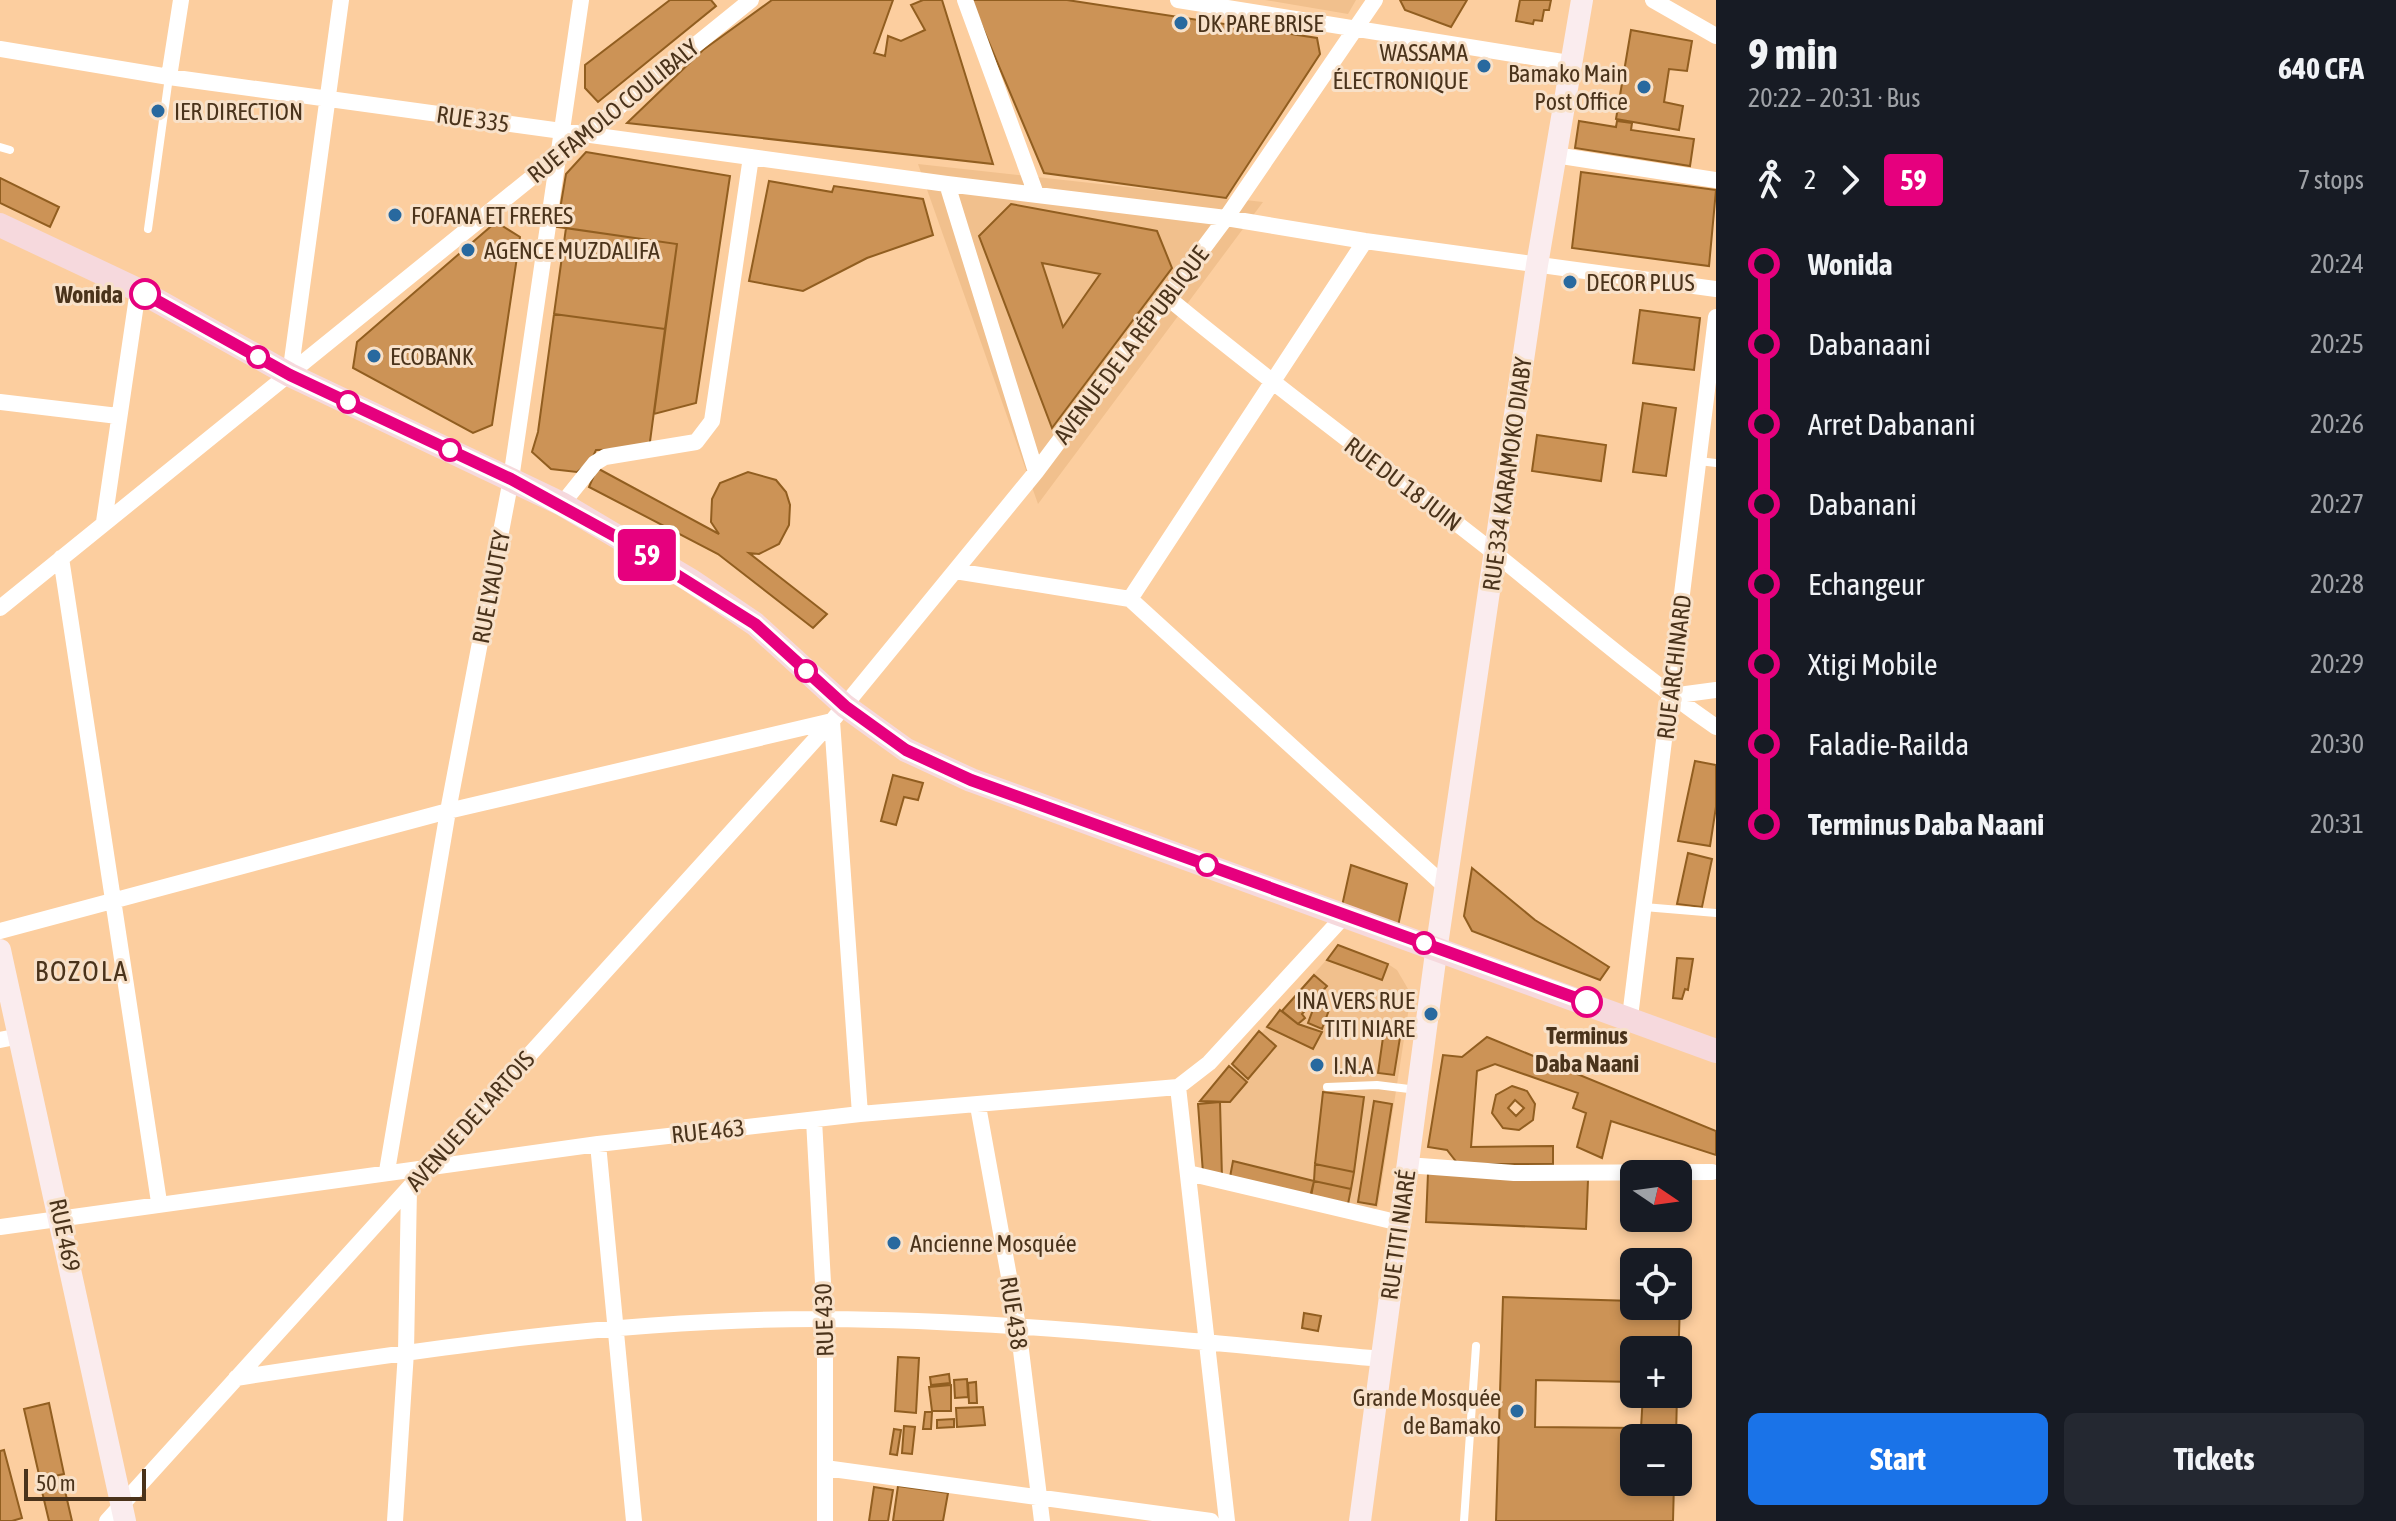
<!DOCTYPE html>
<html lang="en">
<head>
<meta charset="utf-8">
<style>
  body { margin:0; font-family:"Asap Condensed",sans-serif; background:#242831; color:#f1f3f6; height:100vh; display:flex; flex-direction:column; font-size:30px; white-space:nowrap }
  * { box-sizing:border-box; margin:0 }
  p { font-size:26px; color:#9ea1a6 }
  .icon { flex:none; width:44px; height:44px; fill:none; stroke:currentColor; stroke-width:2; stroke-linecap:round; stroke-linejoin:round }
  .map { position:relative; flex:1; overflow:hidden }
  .side { display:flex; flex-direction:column; background:#171b24; width:680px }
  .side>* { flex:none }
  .badge { padding:0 16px; border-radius:6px; font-size:28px; line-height:52px }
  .needle { width:52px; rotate:103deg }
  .buttons { position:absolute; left:1620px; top:1160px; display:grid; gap:16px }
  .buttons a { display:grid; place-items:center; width:72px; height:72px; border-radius:12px; background:#171b24; box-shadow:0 4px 12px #0003; font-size:40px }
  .scale { position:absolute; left:24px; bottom:20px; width:122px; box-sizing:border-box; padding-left:8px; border:4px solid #4a331b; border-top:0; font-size:22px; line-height:28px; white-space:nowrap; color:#4a331b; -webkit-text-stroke:6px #f8e1c9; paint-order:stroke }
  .map>.badge { position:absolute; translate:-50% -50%; box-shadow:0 0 0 4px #fff }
  .legs { display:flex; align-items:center; gap:12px; height:88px; padding:0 32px; font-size:26px }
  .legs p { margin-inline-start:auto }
  .summary { display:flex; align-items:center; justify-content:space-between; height:136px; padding:0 32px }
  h1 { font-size:44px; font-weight:700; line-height:60px }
  .button { display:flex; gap:16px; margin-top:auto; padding:16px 32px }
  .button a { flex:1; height:92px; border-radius:12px; background:#1a73e8; color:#fff; font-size:32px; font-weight:700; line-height:92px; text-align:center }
  .button a+a { background:#242831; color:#f1f3f6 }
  ul { padding:0 32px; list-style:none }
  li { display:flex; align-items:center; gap:28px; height:80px; font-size:30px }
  li i { display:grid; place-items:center; width:12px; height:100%; margin:0 10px; background:currentColor }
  li i::after { content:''; width:20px; height:20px; margin:-10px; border:6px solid; border-radius:50%; background:#171b24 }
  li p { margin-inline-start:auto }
  li:first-child i { background:linear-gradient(#0000 50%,currentColor 0) }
  li:last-child i { background:linear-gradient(currentColor 50%,#0000 0) }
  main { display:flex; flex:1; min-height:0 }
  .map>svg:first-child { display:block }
</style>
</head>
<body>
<main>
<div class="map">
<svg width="1716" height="1521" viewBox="0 0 1716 1521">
  <rect width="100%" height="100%" fill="#fcce9f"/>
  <!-- built -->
  <path fill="#f1c08d" d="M 1265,0 L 1356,0 L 1348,14 Z
    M 918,164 L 1263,202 L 1038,504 Z
    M 1337,948 L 1388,964 L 1397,970 L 1411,994 L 1378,1207 L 1370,1211 L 1205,1171 L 1200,1102 Z"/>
  <!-- building -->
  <path fill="#cc9356" stroke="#915e20" stroke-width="2" fill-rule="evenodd" d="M 670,0 L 711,0 L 716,6 L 598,102 L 585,88 L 585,65 Z
    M 772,0 L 893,0 L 874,53 L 885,56 L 888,36 L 901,41 L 925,30 L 911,5 L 923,0 L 942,0 L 993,164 L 627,123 L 703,50 Z
    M 971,0 L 1067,0 L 1317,38 L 1320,54 L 1226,198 L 1044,173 Z
    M 1400,0 L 1467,0 L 1451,27 L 1405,10 Z
    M 1520,0 L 1551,0 L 1549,10 L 1544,10 L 1542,21 L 1534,20 L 1533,24 L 1516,21 Z
    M 1631,30 L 1692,41 L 1687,71 L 1669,69 L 1664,102 L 1683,106 L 1679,130 L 1616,119 Z
    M 1579,121 L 1616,127 L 1617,121 L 1632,123 L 1631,130 L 1694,139 L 1690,166 L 1575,148 Z
    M 586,152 L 730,176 L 696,403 L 654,414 L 677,244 L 557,227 L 566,174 Z
    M 1581,172 L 1716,190 L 1709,266 L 1572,248 Z
    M 0,178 L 59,207 L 50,227 L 0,203 Z
    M 769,181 L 832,192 L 834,186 L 923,199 L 933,235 L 867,258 L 803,291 L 749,281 Z
    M 1011,204 L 1157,231 L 1172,268 L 1052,428 L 979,236 ZM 1042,263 L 1100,274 L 1063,327 Z
    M 496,222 L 520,237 L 492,425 L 473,433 L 353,368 L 357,342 Z
    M 566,228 L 677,244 L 665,329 L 554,314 Z
    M 1640,310 L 1700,318 L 1694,370 L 1633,363 Z
    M 554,314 L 665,329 L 649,449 L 596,450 L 591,461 L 577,472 L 551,469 L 532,452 L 538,432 Z
    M 1643,403 L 1676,408 L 1666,476 L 1633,472 Z
    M 1537,435 L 1606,445 L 1601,481 L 1532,471 Z
    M 597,468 L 719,534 L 711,522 L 712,499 L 720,483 L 748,472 L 776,480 L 786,492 L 790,505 L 789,525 L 779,544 L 759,554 L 749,553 L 827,614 L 813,628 L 718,554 L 589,487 Z
    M 1695,761 L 1716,765 L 1716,807 L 1710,846 L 1678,841 Z
    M 893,775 L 923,783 L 918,800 L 904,797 L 896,825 L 881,821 Z
    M 1688,853 L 1712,859 L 1702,907 L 1677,904 Z
    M 1351,865 L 1407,884 L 1398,926 L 1342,906 Z
    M 1472,868 L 1535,920 L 1609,967 L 1600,980 L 1472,931 L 1464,916 Z
    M 1338,945 L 1388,964 L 1382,980 L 1327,960 Z
    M 1677,958 L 1693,959 L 1688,990 L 1685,989 L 1682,999 L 1673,998 Z
    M 1314,975 L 1327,986 L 1302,1014 L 1305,1018 L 1298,1024 L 1282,1011 Z
    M 1315,1004 L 1329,1010 L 1322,1029 L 1308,1023 Z
    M 1280,1010 L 1298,1024 L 1322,1032 L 1313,1049 L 1267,1027 Z
    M 1385,1023 L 1402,1025 L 1394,1075 L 1378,1073 Z
    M 1259,1031 L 1276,1046 L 1248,1079 L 1232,1064 Z
    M 1487,1037 L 1716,1131 L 1716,1155 L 1611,1121 L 1602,1158 L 1577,1147 L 1586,1113 L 1573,1108 L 1578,1093 L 1495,1064 L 1477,1071 L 1471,1147 L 1553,1146 L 1553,1164 L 1458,1164 L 1447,1150 L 1428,1147 L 1443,1055 L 1462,1057 Z
    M 1229,1066 L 1247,1082 L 1230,1102 L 1200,1101 Z
    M 1512,1086 L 1527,1091 L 1535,1104 L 1533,1120 L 1519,1130 L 1503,1128 L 1492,1113 L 1496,1095 ZM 1515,1100 L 1524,1108 L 1516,1116 L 1508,1108 Z
    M 1323,1092 L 1364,1097 L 1354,1172 L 1315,1164 Z
    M 1374,1101 L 1392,1104 L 1376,1205 L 1358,1202 Z
    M 1220,1102 L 1222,1178 L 1203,1173 L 1198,1104 Z
    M 1233,1161 L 1314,1181 L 1310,1197 L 1230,1177 Z
    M 1315,1164 L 1354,1172 L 1351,1189 L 1314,1181 Z
    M 1428,1173 L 1588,1180 L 1586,1229 L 1426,1222 Z
    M 1314,1181 L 1351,1189 L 1348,1204 L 1311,1196 Z
    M 1503,1297 L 1634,1301 L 1634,1306 L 1678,1306 L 1680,1302 L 1678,1367 L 1678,1350 L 1634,1350 L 1634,1382 L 1536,1380 L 1535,1427 L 1641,1428 L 1643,1394 L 1677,1394 L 1676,1438 L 1634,1438 L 1634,1482 L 1674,1482 L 1673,1521 L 1496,1521 Z
    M 1304,1313 L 1321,1316 L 1318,1331 L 1302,1328 Z
    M 898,1357 L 919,1358 L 916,1413 L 895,1411 Z
    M 949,1374 L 950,1383 L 931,1385 L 930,1377 Z
    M 967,1379 L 968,1397 L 955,1398 L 954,1380 Z
    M 976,1382 L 977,1403 L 969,1403 L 968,1383 Z
    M 951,1385 L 951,1411 L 932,1411 L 929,1387 Z
    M 49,1403 L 64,1474 L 40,1479 L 24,1409 Z
    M 983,1407 L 985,1425 L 957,1427 L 956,1408 Z
    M 925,1412 L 932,1412 L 931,1429 L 923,1429 Z
    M 954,1419 L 954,1427 L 937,1428 L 937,1420 Z
    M 904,1426 L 915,1427 L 912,1454 L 902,1453 Z
    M 894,1429 L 901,1430 L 897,1455 L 890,1454 Z
    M 4,1450 L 22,1518 L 12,1521 L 0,1521 L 0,1451 Z
    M 62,1478 L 72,1521 L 49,1521 L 40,1483 Z
    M 898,1486 L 948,1493 L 943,1521 L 893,1521 Z
    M 874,1487 L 893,1490 L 888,1521 L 869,1521 Z"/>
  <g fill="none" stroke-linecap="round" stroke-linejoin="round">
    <!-- lane -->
    <path stroke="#fff" stroke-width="8" d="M 0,147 L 10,150
      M 148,229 L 169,77
      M 1699,461 L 1716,463
      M 1644,907 L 1716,913
      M 1327,1087 L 1377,1085 L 1417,1090
      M 1464,1521 L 1476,1346"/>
    <!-- street -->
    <path stroke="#fff" stroke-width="16" d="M 965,0 L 1036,194
      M 1178,0 L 1569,63
      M 1653,0 L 1716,36
      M 0,49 L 169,77 L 947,184 L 1226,218 L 1365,241 L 1716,289
      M 169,77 L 181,0
      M 1555,155 L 1716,180
      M 947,184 L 1036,472
      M 1167,297 C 1274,386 1387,468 1497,555 C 1569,613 1639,674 1716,727
      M 290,375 L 341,0
      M 0,402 L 118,416
      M 562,504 L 595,463 L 605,457 L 696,442 L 712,421 L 751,157
      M 104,522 L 138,290
      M 61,558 L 159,1202
      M 955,571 L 1130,599 L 1446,887
      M 1130,599 L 1365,241
      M 0,608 L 751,0
      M 1671,696 L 1716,690
      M 832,721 L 860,1114
      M 0,931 L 448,811 L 832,721
      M 1630,1017 L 1716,317
      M 0,1040 L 20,1036
      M 1178,1087 L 1227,1521
      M 978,1106 L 1018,1326 L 1042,1521
      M 814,1120 L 825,1319 L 825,1521
      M 598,1144 L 634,1521
      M 1407,1165 L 1514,1173 L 1712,1172
      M 387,1171 L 448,811 L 511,479 L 581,0
      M 1188,1173 L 1400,1223
      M 0,1227 L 598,1144 L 860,1114 L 1178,1087 L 1209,1063 L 1346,914
      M 236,1378 C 432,1348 628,1318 826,1319 C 1012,1320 1197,1342 1381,1359
      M 825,1468 L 1211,1521
      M 107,1521 L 832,721 L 1036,472 L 1226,218 L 1375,0
      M 395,1521 L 406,1352 L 409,1188"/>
    <!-- secondary -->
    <path stroke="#faecee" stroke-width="22" d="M 0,950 L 125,1521
      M 1360,1521 L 1438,938 L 1537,265 L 1582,0"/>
    <!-- primary -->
    <path stroke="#f6d9dd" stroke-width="24" d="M 0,225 L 138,290 L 290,375 L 562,504 L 690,580 L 755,624 L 845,706 L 906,750 L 971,780 L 1716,1051"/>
  </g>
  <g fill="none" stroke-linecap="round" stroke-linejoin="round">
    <defs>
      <path id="line-1" d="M 145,294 L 290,375 L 511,479 L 613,535 L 755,624 L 845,706 L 906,750 L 971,780 L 1587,1002"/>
    </defs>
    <!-- line-1 casing -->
    <use href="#line-1" stroke="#fff" stroke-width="18"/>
    <!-- line-1 -->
    <use href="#line-1" stroke="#e6007e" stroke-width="12"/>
  </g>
  <!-- markers -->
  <g fill="#28699f" stroke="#f8e1c9" stroke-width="3">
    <circle cx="1181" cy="23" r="8"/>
    <circle cx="1484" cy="66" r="8"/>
    <circle cx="1644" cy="87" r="8"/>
    <circle cx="158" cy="111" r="8"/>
    <circle cx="395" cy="215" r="8"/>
    <circle cx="468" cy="250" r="8"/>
    <circle cx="1570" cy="282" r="8"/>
    <circle cx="374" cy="356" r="8"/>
    <circle cx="1431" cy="1014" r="8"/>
    <circle cx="1317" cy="1065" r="8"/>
    <circle cx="894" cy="1243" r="8"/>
    <circle cx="1517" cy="1411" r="8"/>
  </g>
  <g fill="#fff" stroke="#e6007e" stroke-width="4">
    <circle cx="145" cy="294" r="14"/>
    <circle cx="258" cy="357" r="10"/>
    <circle cx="348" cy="402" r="10"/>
    <circle cx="450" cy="450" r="10"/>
    <circle cx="806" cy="671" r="10"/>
    <circle cx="1207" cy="865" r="10"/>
    <circle cx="1424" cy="943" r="10"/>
    <circle cx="1587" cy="1002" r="14"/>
  </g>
  <g text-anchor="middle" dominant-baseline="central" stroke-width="6" stroke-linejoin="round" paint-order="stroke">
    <!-- poi labels -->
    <g font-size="24" fill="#4a331b" stroke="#f8e1c9" text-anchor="start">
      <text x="1197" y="23">DK PARE BRISE</text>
      <text x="1468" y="52" text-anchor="end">WASSAMA<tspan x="1468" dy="28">ÉLECTRONIQUE</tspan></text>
      <text x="1628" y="73" text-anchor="end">Bamako Main<tspan x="1628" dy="28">Post Office</tspan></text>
      <text x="174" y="111">IER DIRECTION</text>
      <text x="411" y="215">FOFANA ET FRERES</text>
      <text x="484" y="250">AGENCE MUZDALIFA</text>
      <text x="1586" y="282">DECOR PLUS</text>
      <text x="390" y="356">ECOBANK</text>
      <text x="1415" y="1000" text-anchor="end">INA VERS RUE<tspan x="1415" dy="28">TITI NIARE</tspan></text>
      <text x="1333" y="1065">I.N.A</text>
      <text x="910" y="1243">Ancienne Mosquée</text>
      <text x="1501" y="1397" text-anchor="end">Grande Mosquée<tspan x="1501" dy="28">de Bamako</tspan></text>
    </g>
    <!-- street labels -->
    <g font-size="24" fill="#4a331b" stroke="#f8e1c9">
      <text transform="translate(613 111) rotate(-39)">RUE FAMOLO COULIBALY</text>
      <text transform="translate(473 119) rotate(8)">RUE 335</text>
      <text transform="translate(1131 345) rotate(-53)">AVENUE DE LA RÉPUBLIQUE</text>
      <text transform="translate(1507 474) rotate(-82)">RUE 334 KARAMOKO DIABY</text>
      <text transform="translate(1403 484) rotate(37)">RUE DU 18 JUIN</text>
      <text transform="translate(491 587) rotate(-79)">RUE LYAUTEY</text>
      <text transform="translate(1674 667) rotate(-83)">RUE ARCHINARD</text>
      <text transform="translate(470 1121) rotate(-48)">AVENUE DE L'ARTOIS</text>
      <text transform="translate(708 1131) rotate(-6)">RUE 463</text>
      <text transform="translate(65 1235) rotate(78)">RUE 469</text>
      <text transform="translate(1398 1235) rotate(-82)">RUE TITI NIARÉ</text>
      <text transform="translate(1014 1313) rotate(81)">RUE 438</text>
      <text transform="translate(824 1320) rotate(-92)">RUE 430</text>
    </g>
    <!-- stop labels -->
    <g font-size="24" font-weight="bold" fill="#4a331b" stroke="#f8e1c9" text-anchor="end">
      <text x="123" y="294">Wonida</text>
      <text x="1587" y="1035" text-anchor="middle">Terminus<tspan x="1587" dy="28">Daba Naani</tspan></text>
    </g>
    <!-- quarter labels -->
    <g font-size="28" letter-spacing="2" fill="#4a331b" stroke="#f8e1c9">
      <text x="82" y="971">BOZOLA</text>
    </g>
  </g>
</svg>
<div class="buttons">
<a><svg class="needle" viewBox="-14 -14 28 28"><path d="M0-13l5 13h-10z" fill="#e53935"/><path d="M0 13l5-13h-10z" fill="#9ea1a6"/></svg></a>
<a><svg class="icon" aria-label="locate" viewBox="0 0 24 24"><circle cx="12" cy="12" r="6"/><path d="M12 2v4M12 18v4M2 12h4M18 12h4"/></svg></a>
<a>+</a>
<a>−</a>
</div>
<div class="scale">50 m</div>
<b class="badge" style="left:647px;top:555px;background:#e6007e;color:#fff">59</b>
</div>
<section class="side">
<div class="summary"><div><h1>9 min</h1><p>20:22 – 20:31 · Bus</p></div><b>640 CFA</b></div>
<div class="legs"><svg class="icon" aria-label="walk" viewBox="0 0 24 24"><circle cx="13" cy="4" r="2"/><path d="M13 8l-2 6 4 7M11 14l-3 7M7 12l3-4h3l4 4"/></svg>2<svg class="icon" aria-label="forward" viewBox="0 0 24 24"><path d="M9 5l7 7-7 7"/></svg><b class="badge" style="background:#e6007e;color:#fff">59</b><p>7 stops</p></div>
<ul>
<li><i style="color:#e6007e"></i><b>Wonida</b><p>20:24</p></li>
<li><i style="color:#e6007e"></i><span>Dabanaani</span><p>20:25</p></li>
<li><i style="color:#e6007e"></i><span>Arret Dabanani</span><p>20:26</p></li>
<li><i style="color:#e6007e"></i><span>Dabanani</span><p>20:27</p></li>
<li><i style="color:#e6007e"></i><span>Echangeur</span><p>20:28</p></li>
<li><i style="color:#e6007e"></i><span>Xtigi Mobile</span><p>20:29</p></li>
<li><i style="color:#e6007e"></i><span>Faladie-Railda</span><p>20:30</p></li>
<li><i style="color:#e6007e"></i><b>Terminus Daba Naani</b><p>20:31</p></li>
</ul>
<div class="button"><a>Start</a><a>Tickets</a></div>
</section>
</main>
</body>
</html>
